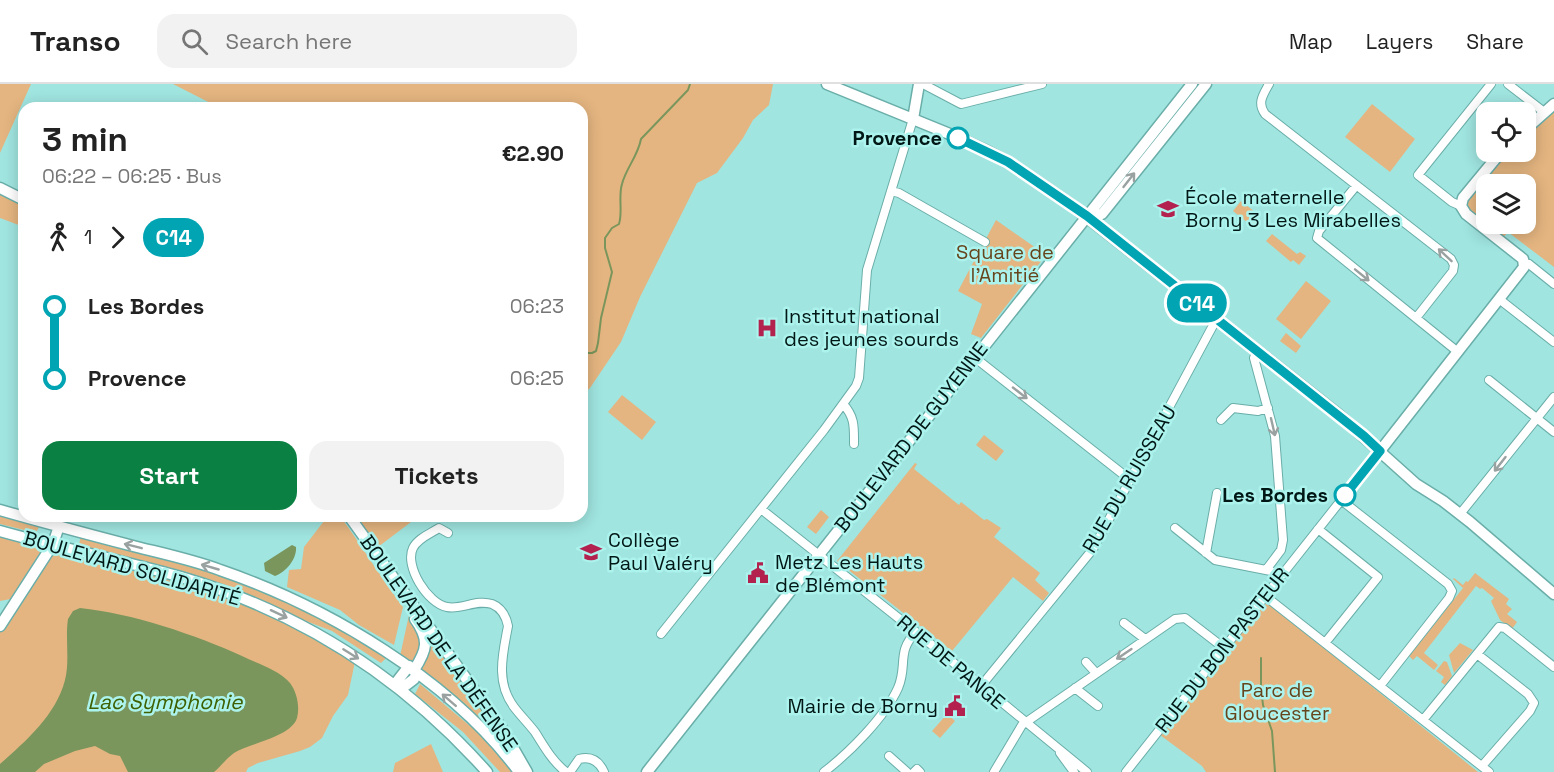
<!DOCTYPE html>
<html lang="en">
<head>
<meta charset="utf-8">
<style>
  body { margin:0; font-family:"Space Grotesk",sans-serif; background:#f2f2f2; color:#222; height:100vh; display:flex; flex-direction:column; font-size:22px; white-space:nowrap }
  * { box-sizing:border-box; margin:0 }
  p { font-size:20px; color:#767676 }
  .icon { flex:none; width:33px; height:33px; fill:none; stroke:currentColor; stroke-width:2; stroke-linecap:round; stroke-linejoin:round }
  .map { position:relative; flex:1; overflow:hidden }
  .sheet { position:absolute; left:18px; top:18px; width:570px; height:420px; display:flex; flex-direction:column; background:#fff; border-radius:18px; box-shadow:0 3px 15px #0003 }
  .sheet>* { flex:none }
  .badge { padding:0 12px; border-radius:20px; font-size:21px; line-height:39px }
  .controls { position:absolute; left:1476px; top:18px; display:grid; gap:12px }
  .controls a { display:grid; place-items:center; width:60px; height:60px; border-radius:12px; background:#fff; box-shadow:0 3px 15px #0003; font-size:30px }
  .map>.badge { position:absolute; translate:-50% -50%; box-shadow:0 0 0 3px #fff }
  .legs { display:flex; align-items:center; gap:9px; height:66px; padding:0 24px; font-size:20px }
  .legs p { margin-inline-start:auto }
  .head { display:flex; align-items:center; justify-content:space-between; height:102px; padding:0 24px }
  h1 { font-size:33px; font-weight:700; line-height:45px }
  .primary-button { display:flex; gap:12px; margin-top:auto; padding:12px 24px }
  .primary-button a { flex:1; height:69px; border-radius:18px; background:#0b8043; color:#fff; font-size:24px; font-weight:700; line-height:69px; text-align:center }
  .primary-button a+a { background:#f2f2f2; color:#222 }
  ul { padding:0 24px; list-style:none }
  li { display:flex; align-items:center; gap:21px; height:72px; font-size:22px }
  li i { display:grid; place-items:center; width:9px; height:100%; margin:0 8px; background:currentColor }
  li i::after { content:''; width:15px; height:15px; margin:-8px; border:4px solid; border-radius:50%; background:#fff }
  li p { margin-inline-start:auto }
  li:first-child i { background:linear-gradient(#0000 50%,currentColor 0) }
  li:last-child i { background:linear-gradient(currentColor 50%,#0000 0) }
  header { display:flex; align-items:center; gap:36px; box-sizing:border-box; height:84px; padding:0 30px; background:#fff; border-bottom:2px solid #e0e0e0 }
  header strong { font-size:28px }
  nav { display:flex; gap:33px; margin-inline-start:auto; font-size:21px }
  .search { width:420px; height:54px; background:#f2f2f2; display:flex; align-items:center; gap:15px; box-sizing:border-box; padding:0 21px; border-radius:18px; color:#767676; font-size:22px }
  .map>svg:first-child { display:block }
</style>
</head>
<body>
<header>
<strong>Transo</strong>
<div class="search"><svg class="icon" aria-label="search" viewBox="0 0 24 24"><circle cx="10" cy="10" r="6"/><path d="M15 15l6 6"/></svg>Search here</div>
<nav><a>Map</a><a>Layers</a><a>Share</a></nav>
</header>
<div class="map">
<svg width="1554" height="688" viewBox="0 0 1554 688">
  <rect width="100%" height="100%" fill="#a0e5e0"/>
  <!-- green -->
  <path fill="#e4b580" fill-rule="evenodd" d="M 0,0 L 31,0 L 0,69 Z
    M 173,0 L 773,0 L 769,21 L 753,36 L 743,54 L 717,89 L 697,99 L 640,213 L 621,258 L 590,304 L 582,312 L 582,24 L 220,24 Z
    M 1372,20 L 1415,55 L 1390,88 L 1345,53 Z
    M 1554,20 L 1554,183 L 1508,148 L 1500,157 L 1466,130 L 1461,117 L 1501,68 L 1526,68 L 1526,45 ZM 1486,100 L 1526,100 L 1526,140 L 1486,140 Z
    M 0,109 L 24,120 L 24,143 L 0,134 Z
    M 1241,117 L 1260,132 L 1252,142 L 1233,127 Z
    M 996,136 L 1046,171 L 981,254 L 971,250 L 982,220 L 958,207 Z
    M 1272,150 L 1297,170 L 1300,168 L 1306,172 L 1299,181 L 1293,176 L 1291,178 L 1266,157 Z
    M 1306,197 L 1331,217 L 1301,255 L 1276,235 Z
    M 1286,249 L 1301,262 L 1296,269 L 1280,257 Z
    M 622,311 L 656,338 L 642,356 L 608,328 Z
    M 984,351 L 1004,367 L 996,377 L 976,361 Z
    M 915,379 L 917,380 L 914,385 L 959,421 L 961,418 L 984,436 L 987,435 L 1001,444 L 994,453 L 1040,489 L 1035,496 L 1049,509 L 1043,517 L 1013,493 L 952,567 L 837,477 Z
    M 821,426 L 829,433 L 816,450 L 807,443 Z
    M 0,430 L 40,441 L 36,449 L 0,440 Z
    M 321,432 L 340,432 C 362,462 381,494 403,523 L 394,561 L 359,541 L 340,526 L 287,503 L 289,486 L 301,485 L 304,463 L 324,437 Z
    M 349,432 L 419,432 L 374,466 Z
    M 0,447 L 206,501 L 356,573 L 348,611 L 333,632 L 322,654 L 310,663 L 300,667 L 258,679 L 248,684 L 246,688 L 0,688 L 0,542 L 16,514 L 0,517 Z
    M 81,452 C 141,468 204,481 261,506 C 305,524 346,549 387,573 L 381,579 L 332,547 L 298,534 L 264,517 L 202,495 L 138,476 L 78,464 Z
    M 1475,489 L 1509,515 L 1506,520 L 1512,525 L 1507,530 L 1517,538 L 1512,545 L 1500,536 L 1491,517 L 1494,514 L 1482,504 L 1480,505 L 1476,502 L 1424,569 L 1438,581 L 1434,586 L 1417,572 L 1413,576 L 1409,572 L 1463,504 L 1453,495 L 1454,494 L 1463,501 L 1466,497 L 1468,498 Z
    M 1266,520 L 1273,523 L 1478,688 L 1206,688 L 1202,682 L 1160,651 L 1261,523 Z
    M 415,527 L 488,633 L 489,636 L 486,640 L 484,641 L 420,586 L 426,570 Z
    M 409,531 L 417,542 L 421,565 L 412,579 L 400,572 Z
    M 1460,559 L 1473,566 L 1454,589 L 1449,571 Z
    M 1444,577 L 1447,578 L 1452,592 L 1445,601 L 1441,598 L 1444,593 L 1436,587 Z
    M 420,600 L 476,647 L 513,688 L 500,688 L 463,648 L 415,610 Z
    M 947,630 L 955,637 L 940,654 L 932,647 Z
    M 431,660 L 443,688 L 393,688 L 395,679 Z"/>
  <!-- water -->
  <path fill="#7a965c" d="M 292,461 L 296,463 C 297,475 286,488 275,492 L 265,487 L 264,479 Z
    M 80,524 C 131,529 196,551 242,572 C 258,580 278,585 290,599 C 297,608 300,623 297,634 C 291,653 250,659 234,669 C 227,674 221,682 214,688 L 128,688 L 120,672 L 110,670 L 95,662 L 75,667 L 44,680 L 35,688 L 0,688 L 0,680 C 26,657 56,631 65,596 C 70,576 65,555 68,535 L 73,527 Z"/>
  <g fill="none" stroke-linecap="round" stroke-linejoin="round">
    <!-- stream -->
    <path stroke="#7a965c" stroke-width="2" d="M 582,269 L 592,269 L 596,267 L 598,259 L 601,234 L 612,188 L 605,164 L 605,154 L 612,144 L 619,140 C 623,127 618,113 622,100 C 626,84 638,72 641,55 L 688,6 L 690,0
      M 1261,574 L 1261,604 L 1263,621 L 1272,647 L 1275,688"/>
    <defs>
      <path id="street" d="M 923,0 L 961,20 L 1042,0
        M 1269,0 C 1263,11 1257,19 1265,30 L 1451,175 L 1454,181 L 1453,187 L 1416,234
        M 1508,0 L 1544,28
        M 1356,102 L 1319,147 L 1317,154 L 1458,268
        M 891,107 L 899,109 L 985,158
        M 1461,122 L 1452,118 L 1418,91 L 1491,0
        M 1524,179 L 1529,180 L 1554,200
        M 1499,215 L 1554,258
        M 1257,266 L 1254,274 L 1275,352 L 1283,456 L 1281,466 L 1266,486
        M 974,273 L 1124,391 L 1131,394
        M 1489,296 L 1554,348
        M 843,320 C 855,333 854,343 854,360
        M 1221,336 L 1233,324 L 1258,327 L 1268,324
        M 1341,416 L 1448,500 L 1452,507 L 1449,514 L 1380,602
        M 761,425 L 916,548 L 1087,688
        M 1460,430 L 1554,313
        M 1175,444 L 1215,476 L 1271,487 L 1280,493
        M 1318,445 L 1378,493 L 1325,559
        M 448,449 L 439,444 C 430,450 418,454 413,464 C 404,482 428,520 447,523 C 462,526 476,515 492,520 C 502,524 506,532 508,542 C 503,569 495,598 514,623 C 520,631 528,639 535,648 C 544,662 552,677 566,688
        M 1206,469 L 1217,409
        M 1265,512 L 1489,688
        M 1124,539 L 1145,555
        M 661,550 L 824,346 L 856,302 L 859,294 L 867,186 L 913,35
        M 1477,570 L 1528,610 L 1534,619 L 1530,627 L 1482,682
        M 1086,578 L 1096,589
        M 981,602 L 1093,465 L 1217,234
        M 1075,604 L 1098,622
        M 1423,636 L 1499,543 L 1505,544 L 1554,583
        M 1060,669 L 1074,688
        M 889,672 L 907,688
        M 570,688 L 579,675 C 591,672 599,677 604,688
        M 824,688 C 849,669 885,633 898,604 C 908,581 896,568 916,548
        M 914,688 L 917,685 L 920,688
        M 994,688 L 1022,641 L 1175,535 L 1185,534 L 1224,564
        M 1126,688 L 1380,367"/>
      <path id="secondary" d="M 827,0 L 952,51 L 989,68 L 1008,78 L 1070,120 L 1338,330 L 1416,400 L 1443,417 L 1470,438 L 1554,510
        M 913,35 L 919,0
        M 1526,45 L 1554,20
        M 0,104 L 24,116
        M 1087,132 L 1102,130 L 1206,0
        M 1380,367 L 1524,183 L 1523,175 L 1466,130 L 1461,122 L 1463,114 L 1501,68
        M 0,426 C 45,439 91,451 137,463 C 165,470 193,476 220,486 C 328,523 451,596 519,688
        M 349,432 L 501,643 L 527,688
        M 0,447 C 60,464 121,476 181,493 C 301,528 404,595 487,688
        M 0,542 L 53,460 L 59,442
        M 414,586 C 427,566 430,556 415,535
        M 395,600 L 409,582
        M 401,605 L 414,595 L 417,589
        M 647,688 L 1192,0"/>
    </defs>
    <!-- street casing -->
    <use href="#street" stroke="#6aaea9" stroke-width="10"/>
    <!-- secondary casing -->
    <use href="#secondary" stroke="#6aaea9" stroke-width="13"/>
    <!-- street -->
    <use href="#street" stroke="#fff" stroke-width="8"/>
    <!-- secondary -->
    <use href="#secondary" stroke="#fff" stroke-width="10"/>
  </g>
  <!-- one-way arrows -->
  <defs><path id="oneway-shaft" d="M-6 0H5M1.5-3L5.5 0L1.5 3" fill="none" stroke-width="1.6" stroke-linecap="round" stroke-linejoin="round" transform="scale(1.5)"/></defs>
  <g stroke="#99a2a1">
    <use href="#oneway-shaft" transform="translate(1129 96) rotate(-52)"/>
    <use href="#oneway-shaft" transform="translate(1445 171) rotate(-137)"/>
    <use href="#oneway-shaft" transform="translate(1362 191) rotate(39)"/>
    <use href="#oneway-shaft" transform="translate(1020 309) rotate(38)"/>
    <use href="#oneway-shaft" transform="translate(1273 343) rotate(77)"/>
    <use href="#oneway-shaft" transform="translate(1500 380) rotate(128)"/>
    <use href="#oneway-shaft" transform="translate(133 462) rotate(-166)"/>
    <use href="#oneway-shaft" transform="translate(210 483) rotate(-164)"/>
    <use href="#oneway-shaft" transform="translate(279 530) rotate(25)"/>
    <use href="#oneway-shaft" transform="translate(351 570) rotate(32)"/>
    <use href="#oneway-shaft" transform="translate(1124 570) rotate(146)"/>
    <use href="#oneway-shaft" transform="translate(449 616) rotate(-139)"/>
  </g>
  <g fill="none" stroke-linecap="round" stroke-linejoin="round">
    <defs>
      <path id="line-1" d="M 958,54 L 1008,78 L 1087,132 L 1364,352 L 1380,367 L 1345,411"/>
    </defs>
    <!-- line-1 casing -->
    <use href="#line-1" stroke="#fff" stroke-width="14"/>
    <!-- line-1 -->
    <use href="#line-1" stroke="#00a4b2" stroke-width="9"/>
  </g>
  <!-- icons -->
  <defs>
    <symbol id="school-bare" viewBox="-9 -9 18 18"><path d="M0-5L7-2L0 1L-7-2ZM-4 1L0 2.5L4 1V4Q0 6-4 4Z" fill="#b3224e" stroke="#adf3ed" stroke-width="2.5" paint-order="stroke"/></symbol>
    <symbol id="hospital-bare" viewBox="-9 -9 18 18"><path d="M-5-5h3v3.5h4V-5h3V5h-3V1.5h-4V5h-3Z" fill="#b3224e" stroke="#adf3ed" stroke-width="2.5" paint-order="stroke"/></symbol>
    <symbol id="civic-bare" viewBox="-9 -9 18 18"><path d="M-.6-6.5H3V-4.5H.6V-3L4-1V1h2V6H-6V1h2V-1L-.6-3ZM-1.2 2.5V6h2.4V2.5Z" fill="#b3224e" stroke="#adf3ed" stroke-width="2.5" paint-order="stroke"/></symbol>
  </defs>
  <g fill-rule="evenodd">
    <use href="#school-bare" x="1153" y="110" width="30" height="30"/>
    <use href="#hospital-bare" x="752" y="229" width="30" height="30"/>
    <use href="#school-bare" x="576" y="453" width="30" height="30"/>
    <use href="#civic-bare" x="743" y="474" width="30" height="30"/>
    <use href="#civic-bare" x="940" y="607" width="30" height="30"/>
  </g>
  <!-- markers -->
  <g fill="#fff" stroke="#00a4b2" stroke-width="3">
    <circle cx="958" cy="54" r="10"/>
    <circle cx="1345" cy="411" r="10"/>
  </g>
  <g text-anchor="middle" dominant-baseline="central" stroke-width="5" stroke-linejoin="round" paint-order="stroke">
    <!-- stop labels -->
    <g font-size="20" font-weight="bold" fill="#001715" stroke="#adf3ed" text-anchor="end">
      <text x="942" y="54">Provence</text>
      <text x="1328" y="411">Les Bordes</text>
    </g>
    <!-- poi labels -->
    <g font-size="20" fill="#001715" stroke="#adf3ed" text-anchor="start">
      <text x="1185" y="113">École maternelle<tspan x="1185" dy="23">Borny 3 Les Mirabelles</tspan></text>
      <text x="784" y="232">Institut national<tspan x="784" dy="23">des jeunes sourds</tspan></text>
      <text x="608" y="456">Collège<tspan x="608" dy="23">Paul Valéry</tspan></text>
      <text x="775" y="478">Metz Les Hauts<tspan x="775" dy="23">de Blémont</tspan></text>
      <text x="938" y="622" text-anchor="end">Mairie de Borny</text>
    </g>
    <!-- park labels -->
    <g font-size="20" fill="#66451d" stroke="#adf3ed">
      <text x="1005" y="168">Square de<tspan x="1005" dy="23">l'Amitié</tspan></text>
      <text x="1277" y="606">Parc de<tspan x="1277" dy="23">Gloucester</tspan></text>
    </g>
    <!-- street labels -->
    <g font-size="20" fill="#001715" stroke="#adf3ed">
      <text transform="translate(911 353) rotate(-52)">BOULEVARD DE GUYENNE</text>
      <text transform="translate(1129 395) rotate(-60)">RUE DU RUISSEAU</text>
      <text transform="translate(132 484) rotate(16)">BOULEVARD SOLIDARITÉ</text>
      <text transform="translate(439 559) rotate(55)">BOULEVARD DE LA DÉFENSE</text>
      <text transform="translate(1222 566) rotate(-52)">RUE DU BON PASTEUR</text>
      <text transform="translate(951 578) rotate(40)">RUE DE PANGE</text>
    </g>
    <!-- water labels -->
    <g font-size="21" font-style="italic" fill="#3e6002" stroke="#adf3ed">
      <text x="165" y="617">Lac Symphonie</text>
    </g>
  </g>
</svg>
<div class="controls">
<a><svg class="icon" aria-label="locate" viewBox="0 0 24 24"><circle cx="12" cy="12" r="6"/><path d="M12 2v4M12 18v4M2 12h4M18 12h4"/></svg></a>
<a><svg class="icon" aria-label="layers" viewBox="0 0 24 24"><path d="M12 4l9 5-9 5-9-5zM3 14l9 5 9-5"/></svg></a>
</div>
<b class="badge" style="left:1197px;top:219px;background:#00a4b2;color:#fff">C14</b>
<section class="sheet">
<div class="head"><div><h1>3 min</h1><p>06:22 – 06:25 · Bus</p></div><b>€2.90</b></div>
<div class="legs"><svg class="icon" aria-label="walk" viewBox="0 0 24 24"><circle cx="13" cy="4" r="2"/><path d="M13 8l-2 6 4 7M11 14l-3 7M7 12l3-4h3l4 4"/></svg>1<svg class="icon" aria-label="forward" viewBox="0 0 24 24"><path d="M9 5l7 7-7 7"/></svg><b class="badge" style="background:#00a4b2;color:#fff">C14</b></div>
<ul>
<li><i style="color:#00a4b2"></i><b>Les Bordes</b><p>06:23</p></li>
<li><i style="color:#00a4b2"></i><b>Provence</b><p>06:25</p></li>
</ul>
<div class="primary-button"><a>Start</a><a>Tickets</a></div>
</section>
</div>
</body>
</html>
